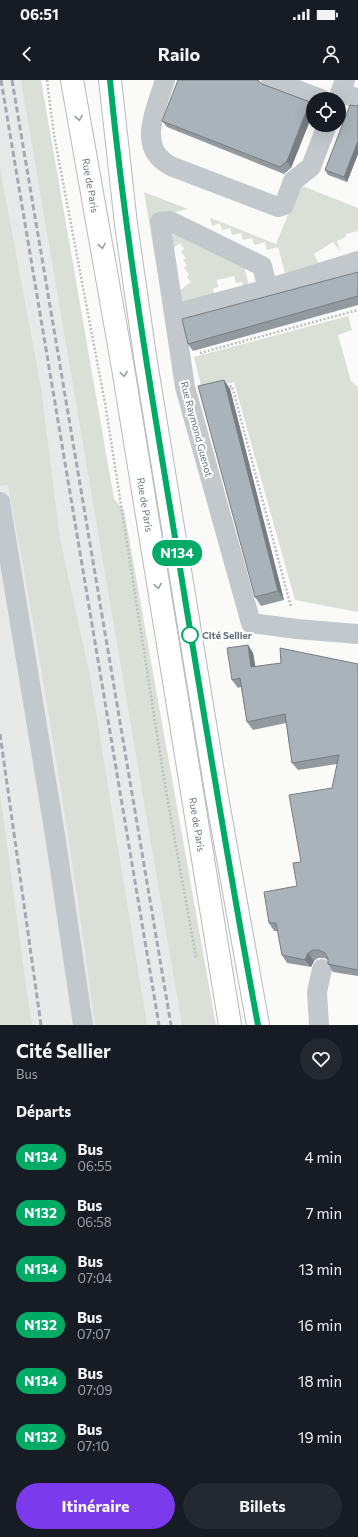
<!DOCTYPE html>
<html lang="fr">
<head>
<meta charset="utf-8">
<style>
  body { margin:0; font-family:Commissioner,sans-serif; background:#242831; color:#f1f3f6; height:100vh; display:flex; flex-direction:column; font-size:15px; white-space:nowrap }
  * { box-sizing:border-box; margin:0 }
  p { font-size:13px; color:#9ea1a6 }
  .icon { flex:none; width:22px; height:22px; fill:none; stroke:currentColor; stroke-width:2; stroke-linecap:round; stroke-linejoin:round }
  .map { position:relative; height:945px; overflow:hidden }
  .panel { display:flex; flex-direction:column; background:#171b24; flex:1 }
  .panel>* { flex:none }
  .badge { padding:0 8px; border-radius:13px; font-size:14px; line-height:26px }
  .tools { position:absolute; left:306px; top:12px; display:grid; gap:8px }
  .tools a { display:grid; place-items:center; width:40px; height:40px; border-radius:50%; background:#171b24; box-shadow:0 4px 16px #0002; font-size:20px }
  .map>.badge { position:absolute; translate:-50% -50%; box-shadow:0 0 0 2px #fff }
  h2 { padding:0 16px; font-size:15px; line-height:36px }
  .round { display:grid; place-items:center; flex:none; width:42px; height:42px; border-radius:21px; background:#242831 }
  .head { display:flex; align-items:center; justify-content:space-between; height:68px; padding:0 16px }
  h1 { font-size:19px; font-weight:700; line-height:30px }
  .primary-button { display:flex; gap:8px; margin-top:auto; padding:8px 16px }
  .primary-button a { flex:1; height:46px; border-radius:24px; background:#7c3aed; color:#fff; font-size:16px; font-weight:700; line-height:46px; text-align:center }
  .primary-button a+a { background:#242831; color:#f1f3f6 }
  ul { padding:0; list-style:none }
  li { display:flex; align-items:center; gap:12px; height:56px; padding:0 16px }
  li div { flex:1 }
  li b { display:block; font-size:15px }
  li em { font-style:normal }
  li .badge { min-width:44px; font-weight:700; text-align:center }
  .status { display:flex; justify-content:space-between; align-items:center; height:28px; padding:0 20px; background:#171b24; direction:ltr }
  .status svg { height:11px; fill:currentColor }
  header { display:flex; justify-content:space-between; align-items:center; height:52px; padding:0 16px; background:#171b24; font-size:18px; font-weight:700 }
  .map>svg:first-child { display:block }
</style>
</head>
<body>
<div class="status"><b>06:51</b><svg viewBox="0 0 49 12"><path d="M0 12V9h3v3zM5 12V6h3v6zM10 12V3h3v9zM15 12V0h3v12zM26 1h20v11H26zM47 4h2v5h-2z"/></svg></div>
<header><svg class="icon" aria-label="back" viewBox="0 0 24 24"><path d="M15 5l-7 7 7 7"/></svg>Railo<svg class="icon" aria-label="person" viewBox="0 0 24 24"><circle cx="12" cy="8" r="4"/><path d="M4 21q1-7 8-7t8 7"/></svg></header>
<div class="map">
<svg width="358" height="945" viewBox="0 0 358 945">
  <rect width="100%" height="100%" fill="#fafaf8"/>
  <!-- built -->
  <path fill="#e8e9e9" d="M 0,0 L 32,0 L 190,945 L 0,945 Z"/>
  <!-- green -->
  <path fill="#dadfd7" d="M 21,0 L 41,0 L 114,419 L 124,430 L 216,945 L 182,945 Z
    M 0,88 L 41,308 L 60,459 L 90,596 L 147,945 L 95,945 C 71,764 42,584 8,405 L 0,406 Z
    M 300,105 L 358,128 L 358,151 L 346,154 L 346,157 L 337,161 L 340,171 L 333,162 L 314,174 L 321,188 L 271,201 L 270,197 L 285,193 L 278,167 L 267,170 L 265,162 L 254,165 L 252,158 L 243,160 L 241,153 L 232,155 L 230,148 L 222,150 L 220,143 L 212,146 L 210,139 L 211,138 L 276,164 Z
    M 144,112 L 188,129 L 163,135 L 165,236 Z
    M 173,152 L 243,182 L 249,206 L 244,208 L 242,202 L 236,203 L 234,196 L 217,200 L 218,207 L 213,209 L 215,216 L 182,223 L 175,214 L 191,202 L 187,197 L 189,194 L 184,188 L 187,185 L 183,180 L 186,178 L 181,172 L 184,169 L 180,163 L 168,172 L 168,156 Z
    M 348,236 L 352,250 L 338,255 L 351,301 L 358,307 L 358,532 L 295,520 L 234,302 L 202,309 L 194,277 Z
    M 0,713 L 27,913 L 32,945 L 0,945 Z"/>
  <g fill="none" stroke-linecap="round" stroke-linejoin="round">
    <defs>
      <g id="major">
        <path id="s1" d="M 72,0 L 123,288 L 230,945"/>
        <path d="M 110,0 L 126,144 L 145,276 L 217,717 L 258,945"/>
      </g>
    </defs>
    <!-- major casing -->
    <use href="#major" stroke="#b5babe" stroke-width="24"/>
    <!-- path -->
    <path stroke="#bbbfc2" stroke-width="2.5" stroke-dasharray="2 2" stroke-linecap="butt" d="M 47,0 L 54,55 L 105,323 L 166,711 L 196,877
      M 200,273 L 358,230
      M 226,308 L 232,306 L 291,527"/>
    <!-- minor -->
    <path stroke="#c3c8cc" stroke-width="20" d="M 165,0 C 158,24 139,60 162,80 C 165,83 169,85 173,87 L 278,127 L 284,125 L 293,101 L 311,87 L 327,45
      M 271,0 L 321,19
      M 341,12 L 358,19
      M 338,19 L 345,0
      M 358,181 L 268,209 L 174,234 L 185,307 L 251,543 L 297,549 L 358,554
      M 174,234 L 160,142 L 170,141 L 262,186 L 268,209
      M 0,422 L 55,755 L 83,945
      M 319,945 L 317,912 L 322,889"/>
    <!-- major -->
    <use href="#major" stroke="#fff" stroke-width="22"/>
    <!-- rail -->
    <path stroke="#a2aab0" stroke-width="3" stroke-dasharray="6 3" stroke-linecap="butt" d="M 1,0 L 159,945
      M 12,0 L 171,945
      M 0,654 L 41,945"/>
  </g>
  <!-- wall -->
  <path fill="#929a9f" d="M 178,0 L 259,0 L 260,2 L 262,4 L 313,27 L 313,33 L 291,88 L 284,94 L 167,47 L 162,41 Z
    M 358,25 L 358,74 L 347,102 L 328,95 L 325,90 L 356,26 Z
    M 358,192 L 358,225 L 193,271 L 188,264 Z
    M 224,300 L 230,309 L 284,520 L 261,526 L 255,517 Z
    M 248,565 L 253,573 L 255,586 L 358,584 L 358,896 L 333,892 L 328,884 L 328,880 L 324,878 L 318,878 L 314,881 L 311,887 L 287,883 L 282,875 L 278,851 L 274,851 L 269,843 L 297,806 L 301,782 L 332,708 L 337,684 L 298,690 L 292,683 L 286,643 L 253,650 L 247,642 L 241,607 L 238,608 L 232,600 Z"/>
  <!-- shaded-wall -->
  <path fill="#777d82" d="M 310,22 L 313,27 L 313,33 L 291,88 L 287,81 Z
    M 358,61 L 358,74 L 347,102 L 344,97 Z
    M 224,300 L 230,309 L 284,520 L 278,511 Z
    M 248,565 L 253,573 L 257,595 L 251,587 Z
    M 308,873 L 314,881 L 311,887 L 305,880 Z"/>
  <!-- building -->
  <path fill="#aab3b9" stroke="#777d82" d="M 178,0 L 257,0 L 262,4 L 310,22 L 287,81 L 280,87 L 162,41 Z
    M 350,25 L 356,26 L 358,25 L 358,61 L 344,97 L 325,90 Z
    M 358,192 L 358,216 L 188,264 L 182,239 Z
    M 224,300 L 278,511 L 255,517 L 198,306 Z
    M 248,565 L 251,587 L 281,583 L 280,568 L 358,584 L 358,890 L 328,884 L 328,878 L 325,873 L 319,870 L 313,870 L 308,873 L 305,880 L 282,875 L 276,843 L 269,843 L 264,812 L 297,806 L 293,783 L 301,782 L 289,715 L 332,708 L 339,675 L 292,683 L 285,634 L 247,642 L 240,598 L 232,600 L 227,568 Z"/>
  <!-- one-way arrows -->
  <defs><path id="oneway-chevron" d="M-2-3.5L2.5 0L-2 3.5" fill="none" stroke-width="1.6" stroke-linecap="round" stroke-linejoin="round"/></defs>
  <g stroke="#939fa8">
    <use href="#oneway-chevron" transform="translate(79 38) rotate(80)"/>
    <use href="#oneway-chevron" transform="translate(102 166) rotate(80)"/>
    <use href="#oneway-chevron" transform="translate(124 294) rotate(81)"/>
    <use href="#oneway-chevron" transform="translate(158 506) rotate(81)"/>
  </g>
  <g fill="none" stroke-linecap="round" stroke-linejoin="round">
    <defs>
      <path id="line" d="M 110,0 C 124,145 147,289 171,433 C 199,604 226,775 258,945"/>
    </defs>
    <!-- line casing -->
    <use href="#line" stroke="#fff" stroke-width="9"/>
    <!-- line -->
    <use href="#line" stroke="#00ab66" stroke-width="6"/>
  </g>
  <!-- markers -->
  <circle fill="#fff" stroke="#00ab66" stroke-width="2" cx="190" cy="555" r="8"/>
  <g text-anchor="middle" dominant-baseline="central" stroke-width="4" stroke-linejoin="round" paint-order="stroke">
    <!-- street labels -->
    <g font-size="10" fill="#657683" stroke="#fff">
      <text stroke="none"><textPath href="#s1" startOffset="107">Rue de Paris</textPath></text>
      <text transform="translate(197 349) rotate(75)">Rue Raymond Guenot</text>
      <text stroke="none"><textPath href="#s1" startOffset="431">Rue de Paris</textPath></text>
      <text stroke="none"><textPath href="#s1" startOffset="755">Rue de Paris</textPath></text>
    </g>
    <!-- stop labels -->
    <g font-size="10" font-weight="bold" fill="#657683" stroke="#fff" text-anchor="start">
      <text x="202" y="555">Cité Sellier</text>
    </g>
  </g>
</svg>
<div class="tools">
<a><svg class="icon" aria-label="locate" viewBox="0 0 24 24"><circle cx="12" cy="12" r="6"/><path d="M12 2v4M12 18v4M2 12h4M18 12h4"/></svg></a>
</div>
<b class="badge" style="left:177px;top:473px;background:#00ab66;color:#fff">N134</b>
</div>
<section class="panel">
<div class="head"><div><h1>Cité Sellier</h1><p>Bus</p></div><a class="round"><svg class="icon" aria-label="heart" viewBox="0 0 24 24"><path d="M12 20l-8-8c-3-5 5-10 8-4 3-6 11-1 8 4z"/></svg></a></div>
<h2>Départs</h2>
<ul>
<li><span class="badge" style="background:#00ab66;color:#fff">N134</span><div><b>Bus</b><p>06:55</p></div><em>4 min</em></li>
<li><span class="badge" style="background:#00ab66;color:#fff">N132</span><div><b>Bus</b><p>06:58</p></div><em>7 min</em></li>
<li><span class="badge" style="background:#00ab66;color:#fff">N134</span><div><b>Bus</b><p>07:04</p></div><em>13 min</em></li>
<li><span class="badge" style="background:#00ab66;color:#fff">N132</span><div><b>Bus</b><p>07:07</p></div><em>16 min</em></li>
<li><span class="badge" style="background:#00ab66;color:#fff">N134</span><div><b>Bus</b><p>07:09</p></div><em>18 min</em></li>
<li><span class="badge" style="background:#00ab66;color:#fff">N132</span><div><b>Bus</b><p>07:10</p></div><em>19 min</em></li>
</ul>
<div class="primary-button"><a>Itinéraire</a><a>Billets</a></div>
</section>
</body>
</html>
